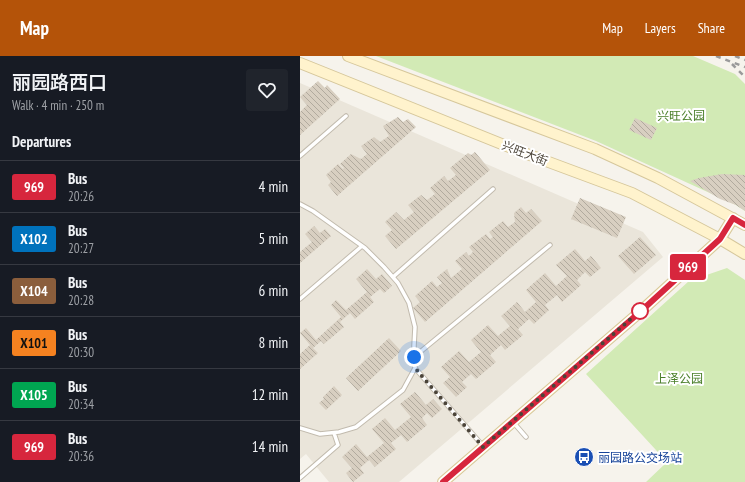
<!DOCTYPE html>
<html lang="en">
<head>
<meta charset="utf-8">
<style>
  body { margin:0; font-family:"PT Sans Narrow","Noto Sans SC",sans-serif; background:#20242c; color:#f1f3f6; height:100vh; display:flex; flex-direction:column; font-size:15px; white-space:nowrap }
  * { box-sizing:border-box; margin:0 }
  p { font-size:13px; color:#9ea1a6 }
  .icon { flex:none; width:22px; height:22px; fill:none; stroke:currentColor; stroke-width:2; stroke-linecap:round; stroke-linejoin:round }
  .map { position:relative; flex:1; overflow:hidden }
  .drawer { display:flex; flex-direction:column; background:#171b24; width:300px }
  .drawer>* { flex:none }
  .badge { padding:0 8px; border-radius:3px; font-size:14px; line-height:26px }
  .you { position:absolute; width:20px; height:20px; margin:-10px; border:3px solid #fff; border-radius:50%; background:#1a73e8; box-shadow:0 0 0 6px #1a73e833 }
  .map>.badge { position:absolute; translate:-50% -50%; box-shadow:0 0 0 2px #fff }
  h2 { padding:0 12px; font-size:15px; line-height:36px }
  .round { display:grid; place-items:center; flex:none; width:42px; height:42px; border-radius:4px; background:#20242c }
  .summary { display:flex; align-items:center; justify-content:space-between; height:68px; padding:0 12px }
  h1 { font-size:19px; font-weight:600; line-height:30px }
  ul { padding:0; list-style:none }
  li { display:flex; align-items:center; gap:12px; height:52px; padding:0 12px; border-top:1px solid #363941 }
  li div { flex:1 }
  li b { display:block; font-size:15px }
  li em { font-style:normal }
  li .badge { min-width:44px; font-weight:700; text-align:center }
  header { display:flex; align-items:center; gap:24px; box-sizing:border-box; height:56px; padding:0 20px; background:#b45309; color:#fff }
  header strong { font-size:19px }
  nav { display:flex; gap:22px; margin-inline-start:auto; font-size:14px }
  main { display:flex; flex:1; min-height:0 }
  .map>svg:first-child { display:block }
</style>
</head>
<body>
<header>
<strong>Map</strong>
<nav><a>Map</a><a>Layers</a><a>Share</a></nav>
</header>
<main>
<section class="drawer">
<div class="summary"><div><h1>丽园路西口</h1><p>Walk · 4 min · 250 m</p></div><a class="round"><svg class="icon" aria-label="heart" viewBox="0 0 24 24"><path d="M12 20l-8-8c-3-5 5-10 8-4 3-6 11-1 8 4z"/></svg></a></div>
<h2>Departures</h2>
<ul>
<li><span class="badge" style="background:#d7263d;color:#fff">969</span><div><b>Bus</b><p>20:26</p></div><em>4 min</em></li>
<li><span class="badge" style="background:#0072bc;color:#fff">X102</span><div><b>Bus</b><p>20:27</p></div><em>5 min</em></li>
<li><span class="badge" style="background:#8b5e3c;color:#fff">X104</span><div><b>Bus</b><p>20:28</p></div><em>6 min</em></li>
<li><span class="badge" style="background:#f58220;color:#111">X101</span><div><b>Bus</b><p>20:30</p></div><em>8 min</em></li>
<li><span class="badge" style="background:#00a651;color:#fff">X105</span><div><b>Bus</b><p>20:34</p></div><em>12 min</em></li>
<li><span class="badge" style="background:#d7263d;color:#fff">969</span><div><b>Bus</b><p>20:36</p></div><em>14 min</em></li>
</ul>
</section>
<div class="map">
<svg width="445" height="426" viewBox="0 0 445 426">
  <defs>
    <pattern id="building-back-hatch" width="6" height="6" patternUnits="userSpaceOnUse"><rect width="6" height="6" fill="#d8cfc1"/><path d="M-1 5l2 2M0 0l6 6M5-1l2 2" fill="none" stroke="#b1aa9e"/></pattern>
  </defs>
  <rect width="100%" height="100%" fill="#f6f3ec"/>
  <!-- residential -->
  <path fill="#eae5da" d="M 0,27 L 343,176 L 363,201 L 99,426 L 29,426 L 6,398 L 0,403 Z"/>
  <!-- green -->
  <path fill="#d2eab5" d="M 76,0 L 393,0 L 435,18 L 445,28 L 445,155 L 436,149 L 296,85 Z
    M 427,212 L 445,224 L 445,426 L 346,426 L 367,406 L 286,318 L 389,225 Z"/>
  <!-- building -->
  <path fill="url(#building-back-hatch)" d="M 18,25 L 25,32 L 27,29 L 40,43 L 0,79 L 0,56 L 7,49 L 0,41 Z
    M 98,61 L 103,66 L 108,63 L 116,71 L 37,140 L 28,129 L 31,126 L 26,119 L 38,108 L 43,113 L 44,112 L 40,108 L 51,98 L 61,103 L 67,98 L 61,90 L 74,81 L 80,86 L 89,80 L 83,70 Z
    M 335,62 L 357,72 L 351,84 L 329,74 Z
    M 175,96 L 190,114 L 96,193 L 85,180 L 92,174 L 85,166 L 96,156 L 104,164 L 114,156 L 108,149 L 121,139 L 127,144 L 135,138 L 130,132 L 144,120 L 148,125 L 156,119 L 150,112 L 168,97 L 171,99 Z
    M 422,118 L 445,119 L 445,155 L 436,149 L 420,143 L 390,125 L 399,122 Z
    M 280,142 L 326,161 L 317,182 L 271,163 Z
    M 221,151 L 226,157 L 231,153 L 242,165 L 125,266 L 113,252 L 120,246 L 115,240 L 132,225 L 137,231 L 142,227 L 137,221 L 147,213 L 151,222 L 162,213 L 155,205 L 166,196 L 169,200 L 173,196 L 169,191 L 186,178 L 190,183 L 193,181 L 189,176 L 203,165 L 208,171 L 215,166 L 214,157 Z
    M 14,170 L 20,177 L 25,173 L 31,180 L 0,207 L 0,196 L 12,186 L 5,178 Z
    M 340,181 L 356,199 L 334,218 L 318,200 Z
    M 275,193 L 285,205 L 291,200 L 301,212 L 290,221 L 285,216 L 277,224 L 281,229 L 262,246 L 257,239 L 245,249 L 249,254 L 234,268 L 229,263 L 218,273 L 223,279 L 205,294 L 201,289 L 190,299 L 196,306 L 176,323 L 171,318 L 162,326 L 167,331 L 156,341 L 143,327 L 150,321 L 141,311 L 159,295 L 169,306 L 181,296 L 171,284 L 188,269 L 198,280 L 210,270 L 201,260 L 217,246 L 225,256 L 236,246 L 226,234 L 245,217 L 256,230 L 267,220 L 256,209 Z
    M 67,213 L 76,223 L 82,218 L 92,230 L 84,237 L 80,233 L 70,241 L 74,246 L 55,263 L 50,257 L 40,266 L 44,271 L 24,288 L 21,285 L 13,292 L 18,297 L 0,313 L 0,298 L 10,289 L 0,277 L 6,272 L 16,284 L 41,261 L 31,249 L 36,244 L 46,254 L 67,236 L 56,223 Z
    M 89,282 L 101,295 L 58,335 L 46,322 Z
    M 34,330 L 42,339 L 26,354 L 19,347 L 24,343 L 23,341 Z
    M 115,336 L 126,349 L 133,343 L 142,353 L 132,362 L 127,357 L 122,362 L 127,369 L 107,386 L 101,379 L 91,387 L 96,393 L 75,411 L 69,404 L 60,412 L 64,417 L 53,426 L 46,417 L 52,412 L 42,401 L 56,388 L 67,401 L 84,387 L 72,373 L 85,362 L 95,374 L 111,361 L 100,348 Z"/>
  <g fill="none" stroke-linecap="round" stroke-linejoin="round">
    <defs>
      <path id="lane" d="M 0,100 L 46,60
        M 0,148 L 13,155 L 65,192 L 84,211 L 98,227 L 109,247 L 115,271 L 114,290 L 115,312 L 103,334 L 56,371 L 39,376 L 20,378 L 0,372
        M 93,221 L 193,133
        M 0,243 L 62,190
        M 114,301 L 250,189
        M 115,312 L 183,390
        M 213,366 L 226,381
        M 0,422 L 38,389 L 34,377"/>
      <path id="secondary" d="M 48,0 L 295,93 L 358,122 L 445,169
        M 0,7 L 219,95 L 332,137 L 420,183 L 445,198
        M 143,426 L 340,256 L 420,183 L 433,162"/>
    </defs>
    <!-- lane casing -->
    <use href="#lane" stroke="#c2bbae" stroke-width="5.5"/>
    <!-- secondary casing -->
    <use href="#secondary" stroke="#d6c79b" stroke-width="12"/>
    <!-- lane -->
    <use href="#lane" stroke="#fff" stroke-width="3.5"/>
    <!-- secondary -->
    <use href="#secondary" stroke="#fff3cd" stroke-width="10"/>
    <!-- rail -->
    <path stroke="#9a9a9a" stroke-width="2.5" stroke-dasharray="5 5" stroke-linecap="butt" d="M 416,0 L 445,11
      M 435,0 L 445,4
      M 432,8 L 445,21"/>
  </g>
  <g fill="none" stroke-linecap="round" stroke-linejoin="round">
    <defs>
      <path id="line" d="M 143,426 L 340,256 L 420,183 L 433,162 L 445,169"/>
    </defs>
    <!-- line casing -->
    <use href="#line" stroke="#fff" stroke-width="9"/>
    <!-- line -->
    <use href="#line" stroke="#d7263d" stroke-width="6"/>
    <!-- walk -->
    <path stroke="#4b4439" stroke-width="4" stroke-dasharray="0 7.2" d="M 114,301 L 115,312 L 183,391 L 340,255"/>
  </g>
  <!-- icons -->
  <defs>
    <symbol id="bus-disc" viewBox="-11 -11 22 22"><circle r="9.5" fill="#1a4fb4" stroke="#fff"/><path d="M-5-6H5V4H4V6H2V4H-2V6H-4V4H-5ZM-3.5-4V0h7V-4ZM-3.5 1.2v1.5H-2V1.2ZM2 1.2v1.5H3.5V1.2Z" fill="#fff"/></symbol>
  </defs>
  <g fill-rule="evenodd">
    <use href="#bus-disc" x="273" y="390" width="22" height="22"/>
  </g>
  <!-- markers -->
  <circle fill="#fff" stroke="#d7263d" stroke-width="2" cx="340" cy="255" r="8"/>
  <g text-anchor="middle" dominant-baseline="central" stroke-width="4" stroke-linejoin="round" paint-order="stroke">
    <!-- park labels -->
    <g font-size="12" fill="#4a7f2a" stroke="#fff">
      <text x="381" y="59">兴旺公园</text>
      <text x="379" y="322">上泽公园</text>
    </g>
    <!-- street labels -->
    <g font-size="12" fill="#4b4439" stroke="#fff">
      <text transform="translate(225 97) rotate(21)">兴旺大街</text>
    </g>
    <!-- transit labels -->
    <g font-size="12" fill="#164399" stroke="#fff" text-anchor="start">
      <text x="298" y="401">丽园路公交场站</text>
    </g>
  </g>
</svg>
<div class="you" style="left:114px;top:301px"></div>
<b class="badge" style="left:388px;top:211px;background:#d7263d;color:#fff">969</b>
</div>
</main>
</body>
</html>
